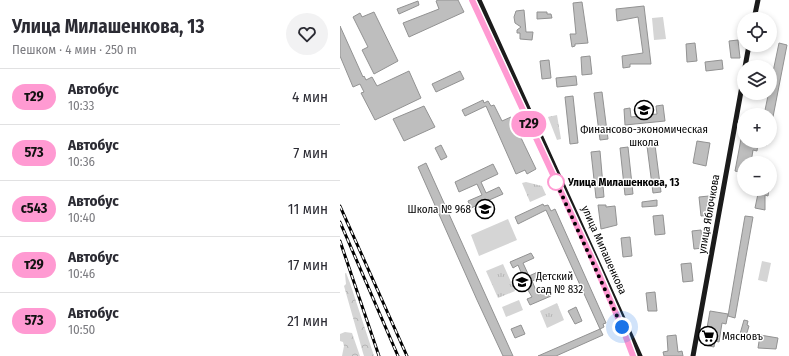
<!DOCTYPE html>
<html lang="ru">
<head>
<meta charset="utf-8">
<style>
  body { margin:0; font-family:"Fira Sans Condensed",sans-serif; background:#f2f2f3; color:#2b2b33; height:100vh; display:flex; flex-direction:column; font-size:15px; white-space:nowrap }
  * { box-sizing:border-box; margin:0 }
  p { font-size:13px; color:#7c7c81 }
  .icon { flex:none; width:22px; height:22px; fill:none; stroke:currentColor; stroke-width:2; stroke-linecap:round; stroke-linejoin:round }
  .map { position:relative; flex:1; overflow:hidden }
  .side { display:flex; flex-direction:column; background:#fff; width:340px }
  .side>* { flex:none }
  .badge { padding:0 8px; border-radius:13px; font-size:14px; line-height:26px }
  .controls { position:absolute; left:397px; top:12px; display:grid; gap:8px }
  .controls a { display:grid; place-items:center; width:40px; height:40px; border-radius:50%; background:#fff; box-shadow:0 2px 6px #0003; font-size:20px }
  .you { position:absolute; width:20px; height:20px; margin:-10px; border:3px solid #fff; border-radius:50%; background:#1a73e8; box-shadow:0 0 0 6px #1a73e833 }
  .map>.badge { position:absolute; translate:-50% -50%; box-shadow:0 0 0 2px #fff }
  .round { display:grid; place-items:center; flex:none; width:42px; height:42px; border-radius:21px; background:#f2f2f3 }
  .overview { display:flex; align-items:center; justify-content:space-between; height:68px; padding:0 12px }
  h1 { font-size:19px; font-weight:700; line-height:30px }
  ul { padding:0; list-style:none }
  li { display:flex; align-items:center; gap:12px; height:56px; padding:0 12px; border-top:1px solid #e1e1e2 }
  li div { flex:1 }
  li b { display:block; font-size:15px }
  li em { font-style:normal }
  li .badge { min-width:44px; font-weight:700; text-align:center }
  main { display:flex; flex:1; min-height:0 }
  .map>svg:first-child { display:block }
</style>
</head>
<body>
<main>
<section class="side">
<div class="overview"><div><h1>Улица Милашенкова, 13</h1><p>Пешком · 4 мин · 250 m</p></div><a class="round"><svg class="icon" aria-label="heart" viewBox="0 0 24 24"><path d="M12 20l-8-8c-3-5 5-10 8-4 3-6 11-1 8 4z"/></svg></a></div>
<ul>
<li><span class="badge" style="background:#ff9ad2;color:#111">т29</span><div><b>Автобус</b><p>10:33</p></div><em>4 мин</em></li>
<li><span class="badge" style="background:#ff9ad2;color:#111">573</span><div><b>Автобус</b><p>10:36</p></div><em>7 мин</em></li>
<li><span class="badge" style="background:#ff9ad2;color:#111">с543</span><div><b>Автобус</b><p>10:40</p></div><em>11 мин</em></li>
<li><span class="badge" style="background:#ff9ad2;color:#111">т29</span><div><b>Автобус</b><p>10:46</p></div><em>17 мин</em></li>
<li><span class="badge" style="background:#ff9ad2;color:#111">573</span><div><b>Автобус</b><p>10:50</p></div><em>21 мин</em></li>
</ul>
</section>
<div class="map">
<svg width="449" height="356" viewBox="0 0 449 356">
  <defs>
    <pattern id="grass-tufts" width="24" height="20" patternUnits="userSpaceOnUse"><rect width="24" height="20" fill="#d5d5d5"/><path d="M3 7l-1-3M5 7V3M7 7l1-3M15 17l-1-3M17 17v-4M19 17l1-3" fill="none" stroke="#b5b5b5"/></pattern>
    <pattern id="forest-crowns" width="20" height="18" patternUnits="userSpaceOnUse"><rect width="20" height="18" fill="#d5d5d5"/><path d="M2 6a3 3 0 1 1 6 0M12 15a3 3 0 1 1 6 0" fill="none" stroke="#b5b5b5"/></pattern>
  </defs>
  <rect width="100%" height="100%" fill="#fff"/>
  <!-- grass -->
  <path fill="url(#grass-tufts)" d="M 217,115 L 221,139 L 217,140 L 208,117 Z
    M 186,182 L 202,186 L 206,195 L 190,202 L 182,183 Z
    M 163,264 L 175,291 L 158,298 L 146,271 Z
    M 217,303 L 224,320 L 207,328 L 200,311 Z"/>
  <!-- forest -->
  <path fill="url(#forest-crowns)" d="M 6,273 L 10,283 L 34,356 L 24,356 L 23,353 L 4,286 L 6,284 L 5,274 Z
    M 5,332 L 12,333 L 20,356 L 2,356 L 4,346 L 3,342 L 0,341 L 0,334 Z"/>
  <!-- garden -->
  <path fill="#d5d5d5" d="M 323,17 L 326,39 L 314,40 L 312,18 Z
    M 168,219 L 177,240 L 139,256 L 131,235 Z
    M 422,261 L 431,263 L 427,282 L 418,280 Z
    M 179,300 L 183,310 L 166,317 L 162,307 Z"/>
  <!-- building -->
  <path fill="#bebebe" stroke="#929292" d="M 98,0 L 118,0 L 124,12 L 69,37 L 63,23 L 99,9 L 96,1 Z
    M 78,1 L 79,5 L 59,14 L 57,9 Z
    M 242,2 L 248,43 L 235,44 L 235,46 L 232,47 L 230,34 L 236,34 L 233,3 Z
    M 304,6 L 311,64 L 290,64 L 290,67 L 283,68 L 282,56 L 303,53 L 298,17 L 277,21 L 276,9 Z
    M 184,10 L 186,32 L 193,32 L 192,40 L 180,39 L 180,33 L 177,33 L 177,30 L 181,27 L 175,23 L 174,17 L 176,11 Z
    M 34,12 L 58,61 L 34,74 L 22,50 L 28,47 L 13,17 L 20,13 L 22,17 Z
    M 197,12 L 207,12 L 207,14 L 211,14 L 212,18 L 197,19 Z
    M 0,26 L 23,77 L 24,76 L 26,80 L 32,77 L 37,86 L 69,71 L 81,98 L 35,120 L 21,93 L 24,92 L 20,84 L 13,87 L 0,56 Z
    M 398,40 L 400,58 L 391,58 L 389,41 Z
    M 355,43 L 357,61 L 347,62 L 346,44 Z
    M 439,43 L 447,45 L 432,122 L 430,122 L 430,115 L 424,115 Z
    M 250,56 L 252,74 L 242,75 L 241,57 Z
    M 209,60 L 211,78 L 202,79 L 200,61 Z
    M 382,60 L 383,69 L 366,71 L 365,62 Z
    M 120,71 L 124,79 L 96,92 L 92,84 Z
    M 236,76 L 237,85 L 217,87 L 216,78 Z
    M 262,92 L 268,139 L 260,140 L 254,93 Z
    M 233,96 L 238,143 L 230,144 L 225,97 Z
    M 143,100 L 144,103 L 148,101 L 151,106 L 154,105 L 162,121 L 171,117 L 196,169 L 187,174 L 185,170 L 176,174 L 146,106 L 125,116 L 122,110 Z
    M 323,105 L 325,121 L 285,125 L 284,109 L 290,108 L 291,117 L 301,116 L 300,107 L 308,106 L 309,115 L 317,114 L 316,106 Z
    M 84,106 L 95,127 L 64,141 L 53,119 Z
    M 401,139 L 404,139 L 404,141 L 414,142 L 428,141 L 427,145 L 418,143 L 417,151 L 413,150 L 411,163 L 404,163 L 404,173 L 395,171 Z
    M 357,141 L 370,143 L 366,166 L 353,163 Z
    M 101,145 L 107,157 L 101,160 L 95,148 Z
    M 315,145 L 321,192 L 313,193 L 307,146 Z
    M 288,147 L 293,194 L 285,195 L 280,148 Z
    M 260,151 L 264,197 L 256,198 L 251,152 Z
    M 86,163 L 113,223 L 173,356 L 163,356 L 137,300 L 78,167 Z
    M 153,164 L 158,174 L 141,182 L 146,193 L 159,187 L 163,194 L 131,208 L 128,201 L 142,195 L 137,184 L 119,192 L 115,182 Z
    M 419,189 L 429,189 L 428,196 L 425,195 L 425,210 L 415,208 Z
    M 369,196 L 371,215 L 361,216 L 359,197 Z
    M 317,200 L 317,206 L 302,207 L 302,202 Z
    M 203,204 L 204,206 L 208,205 L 211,211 L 215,209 L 266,323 L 263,324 L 264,327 L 260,329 L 206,210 L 178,224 L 175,217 Z
    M 258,205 L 266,205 L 266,207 L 275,206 L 277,225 L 261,229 Z
    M 323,215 L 325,234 L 315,235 L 313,216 Z
    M 405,216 L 413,217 L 395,318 L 388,316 Z
    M 361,230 L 363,248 L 354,249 L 352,231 Z
    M 290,237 L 292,256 L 283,257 L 281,238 Z
    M 191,253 L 194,258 L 183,263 L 189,276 L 200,271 L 202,277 L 192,281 L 198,295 L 208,290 L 211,296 L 190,305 L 187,299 L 192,297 L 185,285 L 186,284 L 178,265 L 173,268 L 170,262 Z
    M 351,263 L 353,281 L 343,282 L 341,264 Z
    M 315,292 L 317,311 L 308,311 L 306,293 Z
    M 236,307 L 242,321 L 235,324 L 228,311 Z
    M 370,311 L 388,314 L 386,324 L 382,323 L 379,342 L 375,341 L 374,347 L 364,345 Z
    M 404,320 L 408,321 L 407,325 L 409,326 L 406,336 L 400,334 Z
    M 181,325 L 185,334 L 175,338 L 171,329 Z
    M 260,329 L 263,335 L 216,356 L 198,356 Z
    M 336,335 L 338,352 L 342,351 L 343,356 L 324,356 L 323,352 L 328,351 L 327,336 Z
    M 420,335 L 438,338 L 436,349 L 418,348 Z"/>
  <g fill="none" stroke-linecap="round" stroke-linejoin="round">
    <!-- secondary -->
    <path stroke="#1b1b1b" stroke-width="5" d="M 132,0 L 253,263 L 282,327 L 293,356
      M 139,0 L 300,356
      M 414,19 L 418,0
      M 405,67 L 409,45
      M 353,356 L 404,75"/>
    <defs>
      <path id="rail" d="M 0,206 L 67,356
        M 0,222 L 58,356
        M 0,241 L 39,356"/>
    </defs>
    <!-- rail casing -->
    <use href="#rail" stroke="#000" stroke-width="3"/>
    <!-- rail -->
    <use href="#rail" stroke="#fff" stroke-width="1.5" stroke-dasharray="4.5" stroke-linecap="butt"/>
  </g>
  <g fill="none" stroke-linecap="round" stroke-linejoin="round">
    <defs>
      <path id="line" d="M 132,0 L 254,263 L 282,327 L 293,356"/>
    </defs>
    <!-- line casing -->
    <use href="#line" stroke="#fff" stroke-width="9"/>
    <!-- line -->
    <use href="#line" stroke="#ff9ad2" stroke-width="6"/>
    <!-- walk -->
    <path stroke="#000" stroke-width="4" stroke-dasharray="0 7.2" d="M 216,182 L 215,180 L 282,327"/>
  </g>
  <!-- icons -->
  <defs>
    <symbol id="school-ring" viewBox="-11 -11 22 22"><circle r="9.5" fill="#fff" stroke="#000" stroke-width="1.5"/><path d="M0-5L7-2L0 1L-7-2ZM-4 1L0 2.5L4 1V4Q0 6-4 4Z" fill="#000"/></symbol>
    <symbol id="supermarket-ring" viewBox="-11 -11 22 22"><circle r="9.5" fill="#fff" stroke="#000" stroke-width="1.5"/><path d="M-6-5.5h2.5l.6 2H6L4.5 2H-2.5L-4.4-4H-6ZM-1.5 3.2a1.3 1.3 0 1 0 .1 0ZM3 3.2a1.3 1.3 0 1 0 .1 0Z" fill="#000"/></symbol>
  </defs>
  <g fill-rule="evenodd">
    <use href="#school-ring" x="293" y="99" width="22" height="22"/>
    <use href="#school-ring" x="134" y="198" width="22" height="22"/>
    <use href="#school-ring" x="171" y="271" width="22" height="22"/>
    <use href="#supermarket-ring" x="357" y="325" width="22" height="22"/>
  </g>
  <!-- markers -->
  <circle fill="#fff" stroke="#ff9ad2" stroke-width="2" cx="216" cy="182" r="8"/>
  <g text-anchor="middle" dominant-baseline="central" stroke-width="3" stroke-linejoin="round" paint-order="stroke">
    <!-- poi labels -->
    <g font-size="11" fill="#000" stroke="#fff" text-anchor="start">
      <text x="304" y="129" text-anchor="middle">Финансово-экономическая<tspan x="304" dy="13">школа</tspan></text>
      <text x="131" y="209" text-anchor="end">Школа № 968</text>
      <text x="196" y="276">Детский<tspan x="196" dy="13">сад № 832</tspan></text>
      <text x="382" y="336">Мясновъ</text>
    </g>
    <!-- stop labels -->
    <g font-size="11" font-weight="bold" fill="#000" stroke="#fff" text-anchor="start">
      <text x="228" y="182">Улица Милашенкова, 13</text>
    </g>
    <!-- street labels -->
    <g font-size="11" fill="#000" stroke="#fff">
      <text transform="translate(369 214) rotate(-80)">улица Яблочкова</text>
      <text transform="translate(264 250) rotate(66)">улица Милашенкова</text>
    </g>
  </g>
</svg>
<div class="controls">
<a><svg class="icon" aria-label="locate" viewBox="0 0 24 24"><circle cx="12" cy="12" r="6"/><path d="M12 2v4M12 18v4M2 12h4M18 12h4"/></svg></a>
<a><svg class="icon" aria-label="layers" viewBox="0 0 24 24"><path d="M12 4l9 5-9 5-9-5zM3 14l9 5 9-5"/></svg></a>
<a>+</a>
<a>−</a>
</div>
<div class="you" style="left:282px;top:327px"></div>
<b class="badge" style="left:189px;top:124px;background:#ff9ad2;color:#111">т29</b>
</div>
</main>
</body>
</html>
